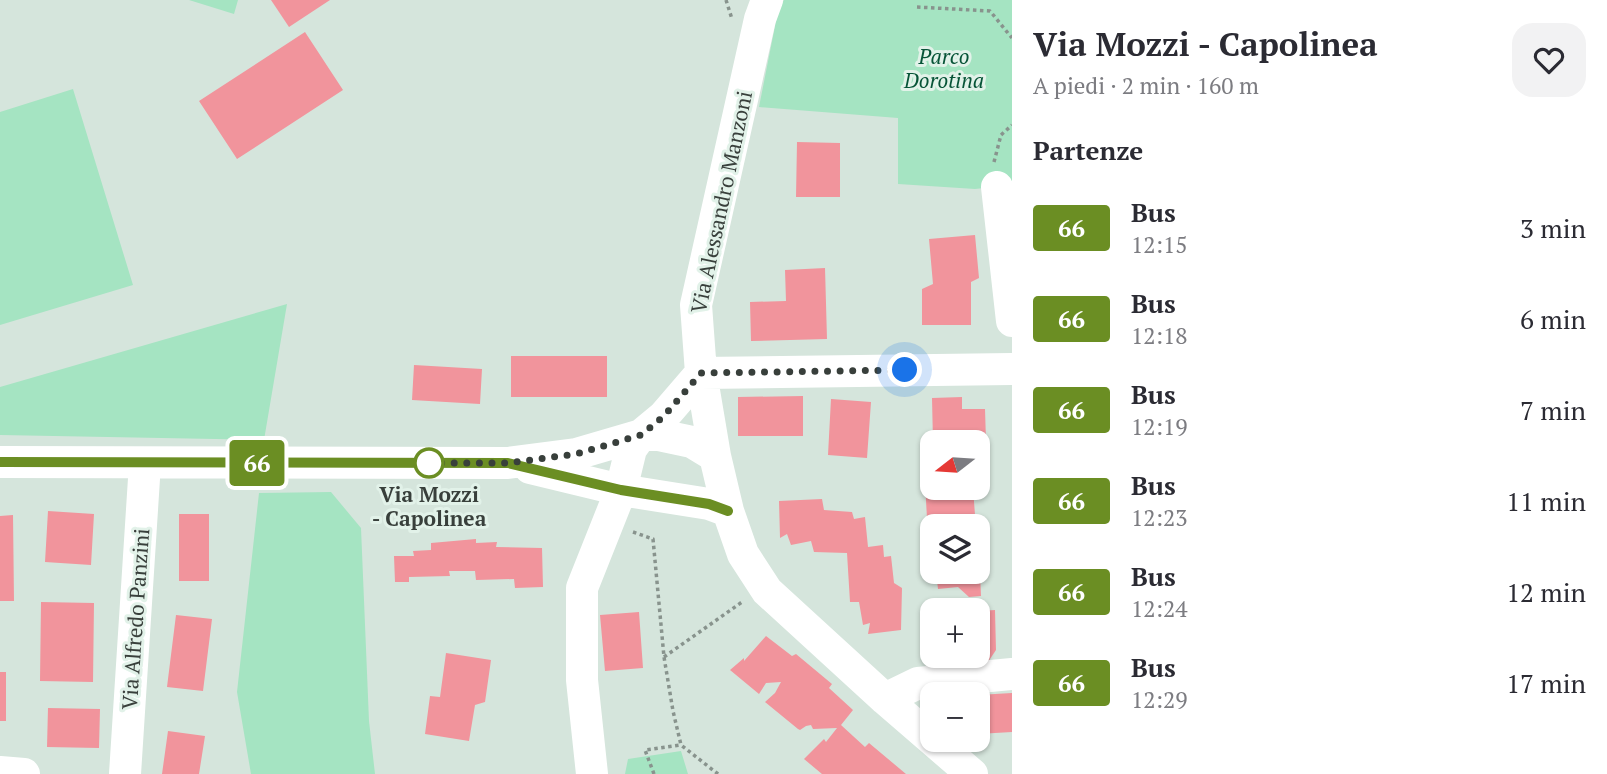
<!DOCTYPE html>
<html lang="it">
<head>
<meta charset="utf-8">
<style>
  body { margin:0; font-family:"PT Serif",serif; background:#f2f2f3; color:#2b2b33; height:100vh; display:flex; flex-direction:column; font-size:26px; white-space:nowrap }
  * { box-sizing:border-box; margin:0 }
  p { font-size:23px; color:#7c7c81 }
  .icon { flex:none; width:38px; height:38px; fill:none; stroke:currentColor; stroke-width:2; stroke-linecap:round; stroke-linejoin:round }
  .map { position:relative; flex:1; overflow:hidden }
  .panel { display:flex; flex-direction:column; background:#fff; width:595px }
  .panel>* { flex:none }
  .badge { padding:0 14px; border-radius:5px; font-size:24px; line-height:46px }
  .needle { width:46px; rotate:253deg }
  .fabs { position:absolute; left:920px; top:430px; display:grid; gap:14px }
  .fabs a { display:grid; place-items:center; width:70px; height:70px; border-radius:14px; background:#fff; box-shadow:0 2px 5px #0004; font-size:35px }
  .you { position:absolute; width:35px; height:35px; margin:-18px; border:5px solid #fff; border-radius:50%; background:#1a73e8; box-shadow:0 0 0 10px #1a73e833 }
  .map>.badge { position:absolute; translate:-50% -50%; box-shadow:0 0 0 4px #fff }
  h2 { padding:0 21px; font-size:26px; line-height:63px }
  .round { display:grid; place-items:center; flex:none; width:74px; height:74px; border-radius:21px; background:#f2f2f3 }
  .overview { display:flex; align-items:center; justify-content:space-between; height:119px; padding:0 21px }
  h1 { font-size:33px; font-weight:800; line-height:52px }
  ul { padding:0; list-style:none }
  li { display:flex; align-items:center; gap:21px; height:91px; padding:0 21px }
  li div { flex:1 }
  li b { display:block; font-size:26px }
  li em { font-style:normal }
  li .badge { min-width:77px; font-weight:700; text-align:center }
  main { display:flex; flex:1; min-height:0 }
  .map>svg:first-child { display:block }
</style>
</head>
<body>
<main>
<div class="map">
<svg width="1012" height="774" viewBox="0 0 1012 774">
  <rect width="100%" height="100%" fill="#d5e5dc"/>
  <!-- green -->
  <path fill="#a5e4c2" d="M 189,0 L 238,0 L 234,14 Z
    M 784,0 L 1012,0 L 1012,185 L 975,189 L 898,184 L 898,118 L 759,107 L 778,11 Z
    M 73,89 L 133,285 L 0,325 L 0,112 Z
    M 287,304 L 264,440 L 0,435 L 0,387 Z
    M 331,492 L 361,528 L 369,721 L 375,774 L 251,774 L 237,692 L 259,493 Z
    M 681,751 L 688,774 L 625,774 L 628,759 Z"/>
  <!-- building -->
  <path fill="#f1949c" d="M 271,0 L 330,0 L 289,27 Z
    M 305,32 L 343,90 L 237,159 L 199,101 Z
    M 797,142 L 840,143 L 840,197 L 796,197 Z
    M 975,235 L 979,278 L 971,282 L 971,325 L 922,325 L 922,289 L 933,284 L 929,239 Z
    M 825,268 L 827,339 L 751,341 L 750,302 L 786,301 L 785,270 Z
    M 511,356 L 607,356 L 607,397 L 511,397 Z
    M 414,365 L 482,369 L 480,404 L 412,400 Z
    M 803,396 L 803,436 L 738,436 L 738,397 Z
    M 962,397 L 962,409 L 985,409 L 986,441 L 933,442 L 932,398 Z
    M 831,399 L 871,402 L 867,458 L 828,455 Z
    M 925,483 L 933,483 L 933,488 L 973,488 L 975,515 L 927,518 Z
    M 822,499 L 824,510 L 852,512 L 854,519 L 865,517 L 868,547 L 883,545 L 884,557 L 891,556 L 894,583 L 902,588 L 901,630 L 868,634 L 870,623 L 863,625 L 859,602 L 850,602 L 847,553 L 814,552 L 811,541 L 791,545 L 787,534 L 780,538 L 779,501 Z
    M 48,511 L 94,514 L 91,565 L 45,562 Z
    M 179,514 L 209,514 L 209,581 L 179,581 Z
    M 13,515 L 14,601 L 0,601 L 0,516 Z
    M 476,539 L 476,543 L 497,542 L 496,547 L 542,548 L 543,587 L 515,588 L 514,579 L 476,580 L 475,571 L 449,571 L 450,576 L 409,577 L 409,582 L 395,582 L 394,556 L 414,556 L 413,551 L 431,550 L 431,543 Z
    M 936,572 L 980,572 L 981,596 L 969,597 L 958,587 L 938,589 Z
    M 41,602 L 94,603 L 93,682 L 40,681 Z
    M 995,610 L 996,650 L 988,662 L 964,663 L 957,656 L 978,656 L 978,611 Z
    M 639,612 L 643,668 L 605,671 L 600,615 Z
    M 176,615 L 212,619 L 203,691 L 167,687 Z
    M 766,636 L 792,656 L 796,654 L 832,684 L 829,688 L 853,710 L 841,725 L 865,747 L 869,743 L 906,774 L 822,774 L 804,759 L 824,739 L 826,742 L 837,728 L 813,729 L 811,725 L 806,726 L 800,730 L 798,729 L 765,702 L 775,693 L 781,682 L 766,683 L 759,694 L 730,670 L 744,658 L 744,661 Z
    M 446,653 L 491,660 L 485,702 L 475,705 L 469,741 L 425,734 L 430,696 L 440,697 Z
    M 0,672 L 6,672 L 6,721 L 0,721 Z
    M 1012,693 L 1012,732 L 978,734 L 978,695 Z
    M 48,708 L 100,709 L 99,748 L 47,747 Z
    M 168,731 L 205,736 L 199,774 L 162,774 Z"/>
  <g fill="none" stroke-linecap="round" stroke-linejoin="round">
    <!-- path -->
    <path stroke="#88938d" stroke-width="3.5" stroke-dasharray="3.5 3.5" stroke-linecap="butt" d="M 726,0 L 732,19
      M 917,7 L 990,11 L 1012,38
      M 994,162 L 1001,135 L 1012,125
      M 633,532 L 653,539 L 664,657 L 673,711 L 681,745 L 718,774
      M 664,657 L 742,602
      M 654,774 L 645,750 L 681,745"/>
    <!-- minor -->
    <path stroke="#fff" stroke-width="32" d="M 767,0 L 760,19 L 696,305 L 701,373 L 715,456 L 728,511 L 743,554 L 767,591 L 885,699 L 972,774
      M 997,187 L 1012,321
      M 701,373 L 1012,369
      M 0,462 L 508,463 L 576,454 L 641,435 L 659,435 L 692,442 L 715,456
      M 530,468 L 621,490 L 709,504 L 728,511
      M 885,699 L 918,683 L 1012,674
      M 0,772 L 24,774
      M 125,774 L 145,463
      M 592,774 L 582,680 L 582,588 L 621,490 L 631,449 L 641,435 L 664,416 L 701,373"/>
  </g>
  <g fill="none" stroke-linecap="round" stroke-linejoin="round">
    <defs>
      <path id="line" d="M 0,462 L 508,463 L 621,490 L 709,504 L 728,511"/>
    </defs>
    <!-- line casing -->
    <use href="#line" stroke="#fff" stroke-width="16"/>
    <!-- line -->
    <use href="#line" stroke="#6b8e23" stroke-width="10"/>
    <!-- walk -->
    <path stroke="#383f3b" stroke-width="7" stroke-dasharray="0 12.6" d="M 429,463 L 508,463 L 576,454 L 641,435 L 664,416 L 701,373 L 905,370"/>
  </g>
  <!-- markers -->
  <circle fill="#fff" stroke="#6b8e23" stroke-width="3.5" cx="429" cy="463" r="14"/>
  <g text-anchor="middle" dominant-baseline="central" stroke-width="6" stroke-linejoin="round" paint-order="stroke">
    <!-- park labels -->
    <g font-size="21" font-style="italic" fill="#075437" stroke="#e2f2e9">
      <text x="944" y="56">Parco<tspan x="944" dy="24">Dorotina</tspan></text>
    </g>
    <!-- street labels -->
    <g font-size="21" fill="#383f3b" stroke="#e2f2e9">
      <text transform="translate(721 202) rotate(-78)">Via Alessandro Manzoni</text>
      <text transform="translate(135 619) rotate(-86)">Via Alfredo Panzini</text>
    </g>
    <!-- stop labels -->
    <g font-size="21" font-weight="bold" fill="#383f3b" stroke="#e2f2e9">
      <text x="429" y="494">Via Mozzi<tspan x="429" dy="24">- Capolinea</tspan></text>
    </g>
  </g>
</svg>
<div class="fabs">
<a><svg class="needle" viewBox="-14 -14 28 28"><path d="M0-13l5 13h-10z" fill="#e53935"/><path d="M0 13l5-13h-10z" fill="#7c7c81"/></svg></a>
<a><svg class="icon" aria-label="layers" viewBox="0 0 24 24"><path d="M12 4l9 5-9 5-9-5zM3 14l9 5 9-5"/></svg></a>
<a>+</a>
<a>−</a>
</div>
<div class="you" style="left:905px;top:370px"></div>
<b class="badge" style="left:257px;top:463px;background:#6b8e23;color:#fff">66</b>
</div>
<section class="panel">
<div class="overview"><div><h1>Via Mozzi - Capolinea</h1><p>A piedi · 2 min · 160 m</p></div><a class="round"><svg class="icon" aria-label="heart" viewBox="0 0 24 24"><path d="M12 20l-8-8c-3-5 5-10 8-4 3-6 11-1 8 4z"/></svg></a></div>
<h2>Partenze</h2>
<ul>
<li><span class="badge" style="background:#6b8e23;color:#fff">66</span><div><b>Bus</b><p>12:15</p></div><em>3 min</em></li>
<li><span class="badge" style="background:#6b8e23;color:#fff">66</span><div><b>Bus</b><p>12:18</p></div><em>6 min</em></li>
<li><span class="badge" style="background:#6b8e23;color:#fff">66</span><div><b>Bus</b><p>12:19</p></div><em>7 min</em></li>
<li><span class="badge" style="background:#6b8e23;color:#fff">66</span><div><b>Bus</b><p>12:23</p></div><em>11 min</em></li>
<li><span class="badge" style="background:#6b8e23;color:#fff">66</span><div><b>Bus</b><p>12:24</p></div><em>12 min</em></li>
<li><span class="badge" style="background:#6b8e23;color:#fff">66</span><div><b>Bus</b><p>12:29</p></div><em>17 min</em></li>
</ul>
</section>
</main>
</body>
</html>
